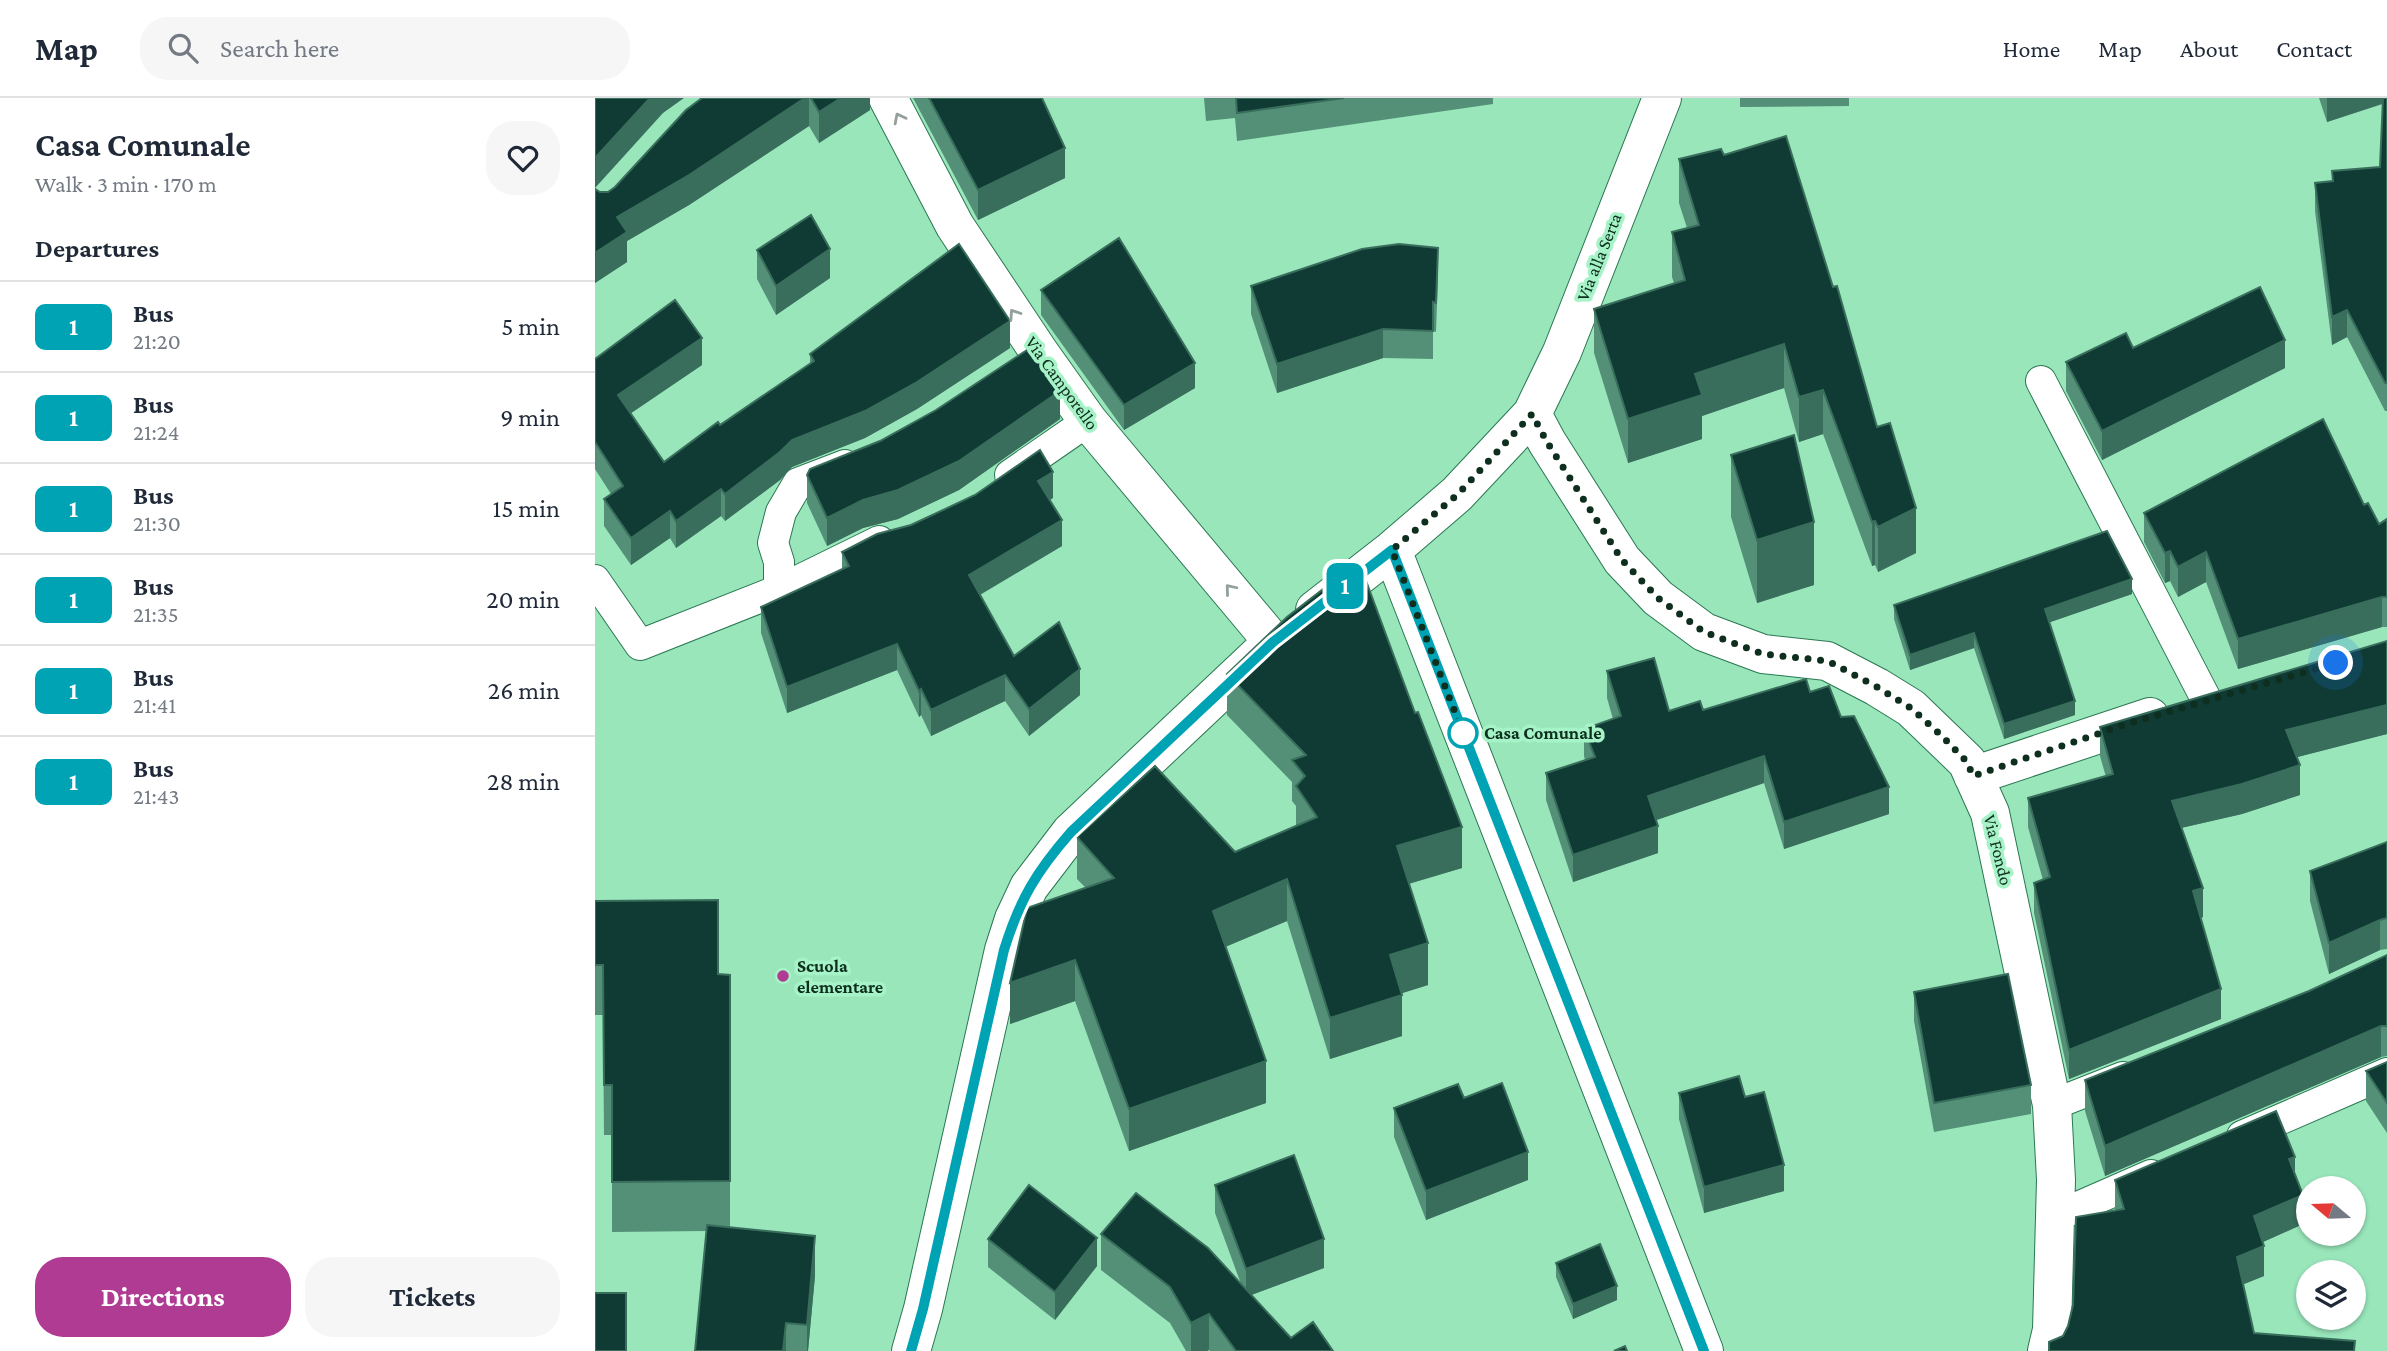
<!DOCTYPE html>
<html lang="en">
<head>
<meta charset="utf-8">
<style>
  body { margin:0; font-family:"Crimson Pro",serif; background:#f6f6f7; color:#1f2937; height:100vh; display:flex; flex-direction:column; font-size:26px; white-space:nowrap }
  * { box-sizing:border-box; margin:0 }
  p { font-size:23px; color:#747a83 }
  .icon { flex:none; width:38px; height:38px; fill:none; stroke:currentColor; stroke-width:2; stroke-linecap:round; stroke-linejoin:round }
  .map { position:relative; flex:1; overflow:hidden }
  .sheet { display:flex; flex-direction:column; background:#fff; width:595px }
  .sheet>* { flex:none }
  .badge { padding:0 14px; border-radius:10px; font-size:24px; line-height:46px }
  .needle { width:46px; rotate:289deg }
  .buttons { position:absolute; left:1701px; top:1078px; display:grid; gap:14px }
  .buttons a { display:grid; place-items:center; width:70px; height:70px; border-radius:50%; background:#fff; box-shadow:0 2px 5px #0004; font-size:35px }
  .you { position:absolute; width:35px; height:35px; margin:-18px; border:5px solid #fff; border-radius:50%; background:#1a73e8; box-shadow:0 0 0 10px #1a73e833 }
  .map>.badge { position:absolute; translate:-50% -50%; box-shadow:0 0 0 4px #fff }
  h2 { padding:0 35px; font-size:26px; line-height:63px }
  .round { display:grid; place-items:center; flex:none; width:74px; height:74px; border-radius:28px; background:#f6f6f7 }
  .headline { display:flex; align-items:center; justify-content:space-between; height:119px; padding:0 35px }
  h1 { font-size:33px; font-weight:700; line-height:52px }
  .button { display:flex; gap:14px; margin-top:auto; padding:14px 35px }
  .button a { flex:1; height:80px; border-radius:28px; background:#b03b93; color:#fff; font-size:28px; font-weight:700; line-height:80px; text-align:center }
  .button a+a { background:#f6f6f7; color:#1f2937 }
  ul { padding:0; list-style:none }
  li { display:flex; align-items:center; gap:21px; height:91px; padding:0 35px; border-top:2px solid #e0e1e3 }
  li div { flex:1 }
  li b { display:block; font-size:26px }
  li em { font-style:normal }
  li .badge { min-width:77px; font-weight:700; text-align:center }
  header { display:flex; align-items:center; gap:42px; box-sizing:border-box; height:98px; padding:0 35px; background:#fff; border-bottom:2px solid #e0e1e3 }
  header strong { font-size:33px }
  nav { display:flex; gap:38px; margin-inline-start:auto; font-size:24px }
  .search { width:490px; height:63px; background:#f6f6f7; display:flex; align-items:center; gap:18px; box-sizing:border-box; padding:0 24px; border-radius:28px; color:#747a83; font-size:26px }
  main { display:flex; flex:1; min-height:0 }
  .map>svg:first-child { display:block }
</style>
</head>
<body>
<header>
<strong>Map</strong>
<div class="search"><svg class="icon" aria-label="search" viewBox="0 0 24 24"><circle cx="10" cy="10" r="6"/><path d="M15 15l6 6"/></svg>Search here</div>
<nav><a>Home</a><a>Map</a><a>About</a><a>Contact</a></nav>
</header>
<main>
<section class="sheet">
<div class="headline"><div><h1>Casa Comunale</h1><p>Walk · 3 min · 170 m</p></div><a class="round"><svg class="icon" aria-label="heart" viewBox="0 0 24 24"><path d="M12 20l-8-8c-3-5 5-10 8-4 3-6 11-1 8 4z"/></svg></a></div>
<h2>Departures</h2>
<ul>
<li><span class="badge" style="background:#00a3b4;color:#fff">1</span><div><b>Bus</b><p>21:20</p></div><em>5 min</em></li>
<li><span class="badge" style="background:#00a3b4;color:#fff">1</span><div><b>Bus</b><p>21:24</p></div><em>9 min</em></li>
<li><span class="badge" style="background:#00a3b4;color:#fff">1</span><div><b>Bus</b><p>21:30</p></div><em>15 min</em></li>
<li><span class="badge" style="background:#00a3b4;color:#fff">1</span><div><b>Bus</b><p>21:35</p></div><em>20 min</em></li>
<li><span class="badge" style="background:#00a3b4;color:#fff">1</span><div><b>Bus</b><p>21:41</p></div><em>26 min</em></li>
<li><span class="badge" style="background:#00a3b4;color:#fff">1</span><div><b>Bus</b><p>21:43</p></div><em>28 min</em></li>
</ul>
<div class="button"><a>Directions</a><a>Tickets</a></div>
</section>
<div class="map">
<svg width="1792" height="1253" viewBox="0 0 1792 1253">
  <rect width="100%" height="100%" fill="#99e6bb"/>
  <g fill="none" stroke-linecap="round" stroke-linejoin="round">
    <defs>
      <path id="service" d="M 1446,283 L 1612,603
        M 415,377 L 493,323
        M 0,482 L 45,547 L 184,492 L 184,464 L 178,445 L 186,414 L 203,385 L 250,367
        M 184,492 L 284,443
        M 1457,1007 L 1528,979
        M 1647,1038 L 1792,975
        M 1460,1119 L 1556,1077"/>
      <path id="minor" d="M 293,0 L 360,128 L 444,254 L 493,323 L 678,544
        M 937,316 L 952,344 L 1027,462 L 1063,500 L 1109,534 L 1168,556 L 1232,563 L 1282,589 L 1316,610 L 1372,664 L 1395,715 L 1457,1007 L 1461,1082 L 1460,1119 L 1457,1232 L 1452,1253
        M 797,452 L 1109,1253
        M 720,512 L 797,452 L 862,396 L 937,316 L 967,254 L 1067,0
        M 1378,678 L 1555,619
        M 316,1253 L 328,1211 L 409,852 L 419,821 L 434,789 L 476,734 L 670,551"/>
    </defs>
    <!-- service casing -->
    <use href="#service" stroke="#2a7852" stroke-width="32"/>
    <!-- minor casing -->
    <use href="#minor" stroke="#2a7852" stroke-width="40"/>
    <!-- service -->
    <use href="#service" stroke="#fff" stroke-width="30"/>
    <!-- minor -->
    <use href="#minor" stroke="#fff" stroke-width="38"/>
  </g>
  <!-- wall -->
  <path fill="#549078" d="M 107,0 L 275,0 L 275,12 L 224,45 L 214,28 L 94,107 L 32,143 L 32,164 L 0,185 L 0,91 L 5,94 L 13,94 L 20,89 Z
    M 318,0 L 447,0 L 470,80 L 383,122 Z
    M 609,0 L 898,0 L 898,6 L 642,43 L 640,20 L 611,23 Z
    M 1145,0 L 1254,0 L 1254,8 L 1145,9 Z
    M 1724,0 L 1792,0 L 1792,313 L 1790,313 L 1752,239 L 1737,247 L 1720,113 L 1720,85 L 1737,83 L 1737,73 L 1785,69 L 1788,6 L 1732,24 Z
    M 1129,57 L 1238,189 L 1282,329 L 1321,455 L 1283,474 L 1280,467 L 1277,468 L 1228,336 L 1204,344 L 1189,290 L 1107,318 L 1107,341 L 1033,365 L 999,255 L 999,211 L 1079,185 L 1077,179 L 1077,134 L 1092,130 L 1084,105 L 1084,61 Z
    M 162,152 L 235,180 L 181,217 L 162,181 Z
    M 843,179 L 841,234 L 838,233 L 838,261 L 788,260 L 682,295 L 656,216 L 656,188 Z
    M 446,192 L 600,290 L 529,332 L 446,217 Z
    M 415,250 L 322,311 L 270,340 L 197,369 L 185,382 L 130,423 L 126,418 L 81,450 L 75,440 L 36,467 L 9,428 L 9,401 L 16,396 L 0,371 L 0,261 L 107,267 L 36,315 L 69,364 L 125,327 L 215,266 L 215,256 Z
    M 1471,264 L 1690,270 L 1507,362 L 1471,293 Z
    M 465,321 L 364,392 L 303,421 L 268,430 L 232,448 L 212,405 L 212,377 L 285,343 Z
    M 1136,357 L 1219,487 L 1162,505 L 1136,419 Z
    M 458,400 L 455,402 L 467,448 L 385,497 L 419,558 L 485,597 L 434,638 L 410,603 L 336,638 L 326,617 L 324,619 L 302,572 L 192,615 L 166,535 L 166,509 L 247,471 L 247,454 Z
    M 1769,407 L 1784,426 L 1792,421 L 1792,529 L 1787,529 L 1643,571 L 1611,484 L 1583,499 L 1575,483 L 1570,485 L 1549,444 L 1549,415 Z
    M 1537,496 L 1454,524 L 1480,617 L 1409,641 L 1379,550 L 1315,572 L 1299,521 L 1299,507 Z
    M 1792,543 L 1792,636 L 1702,659 L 1705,697 L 1647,716 L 1586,730 L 1608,819 L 1606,820 L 1626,921 L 1474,981 L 1439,815 L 1439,785 L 1448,782 L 1433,729 L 1433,700 L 1511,679 L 1505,658 L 1505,629 Z
    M 1012,573 L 1074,613 L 1108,612 L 1215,594 L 1246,619 L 1294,716 L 1189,751 L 1169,685 L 1061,722 L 1063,755 L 978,784 L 951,702 L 951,675 L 990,662 L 989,658 L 989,631 L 1018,621 L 1012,600 Z
    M 632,576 L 867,770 L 814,786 L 833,887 L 807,895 L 807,938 L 735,961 L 692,823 L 630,849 L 671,1005 L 534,1053 L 480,903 L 415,926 L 491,790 L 482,781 L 482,739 L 640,754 L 701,728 L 701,708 L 697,703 L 697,684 L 632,617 Z
    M 1792,744 L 1792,851 L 1785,852 L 1734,876 L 1715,803 L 1715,773 Z
    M 0,803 L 123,876 L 135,877 L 135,1130 L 220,1178 L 213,1253 L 100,1253 L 111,1133 L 17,1134 L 17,1037 L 9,1037 L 8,917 L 0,917 Z
    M 1792,857 L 1792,958 L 1786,959 L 1510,1078 L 1490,1013 L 1490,982 L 1714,893 Z
    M 1319,894 L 1436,987 L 1436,1016 L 1339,1034 L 1319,923 Z
    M 1792,964 L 1792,1035 L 1771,1003 L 1771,973 Z
    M 1084,995 L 1150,999 L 1189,1093 L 1109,1115 L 1084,1021 Z
    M 869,1000 L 933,1082 L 831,1122 L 799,1039 L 799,1010 Z
    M 1700,1077 L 1708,1126 L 1668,1144 L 1669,1178 L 1648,1186 L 1659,1235 L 1760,1253 L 1468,1238 L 1473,1228 L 1520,1112 L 1520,1082 Z
    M 620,1087 L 729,1170 L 656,1197 L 696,1240 L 738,1253 L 615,1253 L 614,1252 L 612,1253 L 591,1253 L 575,1225 L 506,1172 L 506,1136 L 646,1186 L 620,1115 Z
    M 393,1141 L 502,1168 L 460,1222 L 393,1169 Z
    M 961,1165 L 1022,1202 L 978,1221 L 961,1179 Z"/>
  <!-- shaded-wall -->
  <path fill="#396e5c" d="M 55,0 L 89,0 L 68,15 L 0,90 L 0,60 Z
    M 210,0 L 214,0 L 214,28 L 94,107 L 32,143 L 32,164 L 0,185 L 0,155 L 22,119 Z
    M 246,0 L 275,0 L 275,12 L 224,45 L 224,14 Z
    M 1732,0 L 1789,0 L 1789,5 L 1732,24 Z
    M 470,50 L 470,80 L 383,122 L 383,92 Z
    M 235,151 L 235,180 L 181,217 L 181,188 Z
    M 1752,212 L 1752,239 L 1737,247 L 1737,219 Z
    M 415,223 L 415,250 L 322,311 L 270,340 L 197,369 L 185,382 L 130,423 L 130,396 L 197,342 Z
    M 788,231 L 788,260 L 682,295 L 682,266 Z
    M 107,240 L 107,267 L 23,324 L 23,297 Z
    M 1690,242 L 1690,270 L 1507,362 L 1507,333 Z
    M 1189,246 L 1189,290 L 1107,318 L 1107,341 L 1033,365 L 1033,321 L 1100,276 Z
    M 600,265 L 600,290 L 529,332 L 529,307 Z
    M 1228,292 L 1228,336 L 1204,344 L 1204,299 Z
    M 465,293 L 465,321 L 364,392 L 303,421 L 268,430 L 232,448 L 232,420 Z
    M 458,374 L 458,400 L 443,409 L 443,383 Z
    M 126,391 L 126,418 L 81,450 L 81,423 Z
    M 1321,410 L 1321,455 L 1283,474 L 1283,429 Z
    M 75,413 L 75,440 L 36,467 L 36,440 Z
    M 467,422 L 467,448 L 374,503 L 374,477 Z
    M 1280,423 L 1280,467 L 1277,468 L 1277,424 Z
    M 1219,424 L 1219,487 L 1162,505 L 1162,442 Z
    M 1575,453 L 1575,483 L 1570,485 L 1570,455 Z
    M 1611,454 L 1611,484 L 1583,499 L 1583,469 Z
    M 1537,481 L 1537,496 L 1450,526 L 1450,511 Z
    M 1787,499 L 1787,529 L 1643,571 L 1643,541 Z
    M 1379,535 L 1379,550 L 1315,572 L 1315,557 Z
    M 302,546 L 302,572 L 192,615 L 192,589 Z
    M 485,571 L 485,597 L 434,638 L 434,611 Z
    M 410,577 L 410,603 L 336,638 L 336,612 Z
    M 326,591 L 326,617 L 324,619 L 324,593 Z
    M 1480,603 L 1480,617 L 1409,641 L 1409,626 Z
    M 1792,607 L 1792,636 L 1691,662 L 1691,632 Z
    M 1169,658 L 1169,685 L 1053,725 L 1053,698 Z
    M 1705,667 L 1705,697 L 1647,716 L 1577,732 L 1577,703 Z
    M 1294,689 L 1294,716 L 1189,751 L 1189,724 Z
    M 1063,728 L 1063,755 L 978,784 L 978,757 Z
    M 867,729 L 867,770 L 802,789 L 802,748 Z
    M 692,781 L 692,823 L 618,854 L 618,813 Z
    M 1608,790 L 1608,819 L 1598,823 L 1598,793 Z
    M 1785,822 L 1785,852 L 1734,876 L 1734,845 Z
    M 833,845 L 833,887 L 795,899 L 795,857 Z
    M 480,862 L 480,903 L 415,926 L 415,885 Z
    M 1626,891 L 1626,921 L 1474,981 L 1474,952 Z
    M 807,897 L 807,938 L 735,961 L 735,920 Z
    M 1786,928 L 1786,959 L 1510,1078 L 1510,1048 Z
    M 671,963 L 671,1005 L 534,1053 L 534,1011 Z
    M 933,1054 L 933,1082 L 831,1122 L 831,1093 Z
    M 1700,1059 L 1700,1088 L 1694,1061 Z
    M 1189,1067 L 1189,1093 L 1109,1115 L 1109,1089 Z
    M 1708,1097 L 1708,1126 L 1659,1148 L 1659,1118 Z
    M 220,1138 L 220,1178 L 213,1253 L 212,1253 L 212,1227 Z
    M 502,1140 L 502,1168 L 460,1222 L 460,1194 Z
    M 729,1141 L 729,1170 L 651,1199 L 651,1171 Z
    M 1669,1148 L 1669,1178 L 1642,1189 L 1642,1159 Z
    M 1022,1188 L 1022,1202 L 978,1221 L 978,1206 Z
    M 614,1216 L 614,1252 L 612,1253 L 596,1253 L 596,1225 Z
    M 191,1225 L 191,1253 L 188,1253 Z"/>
  <!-- building -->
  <path fill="#103b34" stroke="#396e5c" stroke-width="2" d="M 0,0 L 55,0 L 0,60 Z
    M 107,0 L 210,0 L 94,77 L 22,119 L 32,134 L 0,155 L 0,91 L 5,94 L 13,94 L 20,89 L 91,12 Z
    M 216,0 L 246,0 L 224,14 Z
    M 334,0 L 447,0 L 470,50 L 383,92 Z
    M 641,0 L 749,0 L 642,15 Z
    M 1788,0 L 1792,0 L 1792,285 L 1790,285 L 1752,212 L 1737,219 L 1720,85 L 1738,83 L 1737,73 L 1785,69 Z
    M 1191,38 L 1238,189 L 1242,188 L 1282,329 L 1295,325 L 1321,410 L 1283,429 L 1280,423 L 1277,424 L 1228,292 L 1204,299 L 1189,246 L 1100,276 L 1107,297 L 1033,321 L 999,211 L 1090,182 L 1077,134 L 1104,127 L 1084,61 L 1126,51 L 1129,57 Z
    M 216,117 L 235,151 L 181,188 L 162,152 Z
    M 524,140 L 600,265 L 529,307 L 446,192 Z
    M 364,146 L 415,223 L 322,284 L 270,313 L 197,342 L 185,354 L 130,396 L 126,391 L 81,423 L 75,413 L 36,440 L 9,401 L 28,388 L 0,344 L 0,261 L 80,202 L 107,240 L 23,297 L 69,364 L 123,324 L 125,327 L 219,263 L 215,256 Z
    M 804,146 L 843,150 L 841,205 L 838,204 L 838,233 L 788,231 L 682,266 L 656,188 L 767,151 Z
    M 1665,189 L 1690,242 L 1507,333 L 1471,264 L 1531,235 L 1538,250 Z
    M 435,250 L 465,293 L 364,363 L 303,392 L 268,402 L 232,420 L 212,377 L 215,371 L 285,343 L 341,312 Z
    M 1728,321 L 1769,407 L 1773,405 L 1784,426 L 1792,421 L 1792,499 L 1787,499 L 1643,541 L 1611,454 L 1583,469 L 1575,453 L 1570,455 L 1549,415 Z
    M 1199,337 L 1219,424 L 1162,442 L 1136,357 Z
    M 445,352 L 458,374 L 443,383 L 467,422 L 374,477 L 419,558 L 464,524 L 485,571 L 434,611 L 410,577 L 336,612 L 326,591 L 324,593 L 302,546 L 192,589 L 166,509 L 254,468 L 247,454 L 282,436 L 316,427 L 380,397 Z
    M 1512,433 L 1537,481 L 1450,511 L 1480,603 L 1409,626 L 1379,535 L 1315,557 L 1299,507 Z
    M 770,480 L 820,615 L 823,614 L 867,729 L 802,748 L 833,845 L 795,857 L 807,897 L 735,920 L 692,781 L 618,813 L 671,963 L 534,1011 L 480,862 L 415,885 L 432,810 L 519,780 L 482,739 L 560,668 L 640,754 L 722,719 L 701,688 L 710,678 L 697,662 L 711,657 L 632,576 L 692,519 L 736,485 L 753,481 Z
    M 1792,543 L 1792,607 L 1691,632 L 1705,667 L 1647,686 L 1577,703 L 1608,790 L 1598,793 L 1626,891 L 1474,952 L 1439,785 L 1455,779 L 1433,700 L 1518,676 L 1505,629 Z
    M 1059,560 L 1074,613 L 1105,603 L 1108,612 L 1211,581 L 1215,594 L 1234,588 L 1246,619 L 1259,618 L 1294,689 L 1189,724 L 1169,658 L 1053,698 L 1063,728 L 978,757 L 951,675 L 1000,659 L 989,631 L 1026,618 L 1012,573 Z
    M 1792,744 L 1792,820 L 1785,822 L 1734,845 L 1715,773 Z
    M 123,802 L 123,876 L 135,877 L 135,1083 L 17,1084 L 17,987 L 9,987 L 8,867 L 0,867 L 0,803 Z
    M 1792,857 L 1792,928 L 1786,928 L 1510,1048 L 1490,982 L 1714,893 Z
    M 1413,876 L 1436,987 L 1339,1005 L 1319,894 Z
    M 1792,964 L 1792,1005 L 1771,973 Z
    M 1144,978 L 1150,999 L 1169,994 L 1189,1067 L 1109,1089 L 1084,995 Z
    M 907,985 L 933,1054 L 831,1093 L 799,1010 L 863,986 L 869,1000 Z
    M 1681,1013 L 1700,1059 L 1694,1061 L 1708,1097 L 1659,1118 L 1669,1148 L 1642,1159 L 1659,1235 L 1760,1243 L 1759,1253 L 1454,1253 L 1454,1244 L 1468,1238 L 1473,1228 L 1478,1207 L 1481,1119 L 1529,1111 L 1520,1082 Z
    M 699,1057 L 729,1141 L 651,1171 L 620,1087 Z
    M 434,1087 L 502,1140 L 460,1194 L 393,1141 Z
    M 541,1095 L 613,1150 L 696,1240 L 718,1224 L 738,1253 L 641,1253 L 614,1216 L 596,1225 L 575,1189 L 506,1136 Z
    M 112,1127 L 220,1138 L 212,1227 L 191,1225 L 188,1253 L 100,1253 Z
    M 1005,1146 L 1022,1188 L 978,1206 L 961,1165 Z
    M 0,1195 L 31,1195 L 31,1253 L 0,1253 Z
    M 1030,1248 L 1032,1253 L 1019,1253 Z"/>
  <!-- one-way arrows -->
  <defs><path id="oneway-chevron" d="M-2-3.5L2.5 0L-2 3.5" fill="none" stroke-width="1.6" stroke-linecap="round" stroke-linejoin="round" transform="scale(1.75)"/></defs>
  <g stroke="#93a19a">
    <use href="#oneway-chevron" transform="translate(304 20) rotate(-117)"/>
    <use href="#oneway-chevron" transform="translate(419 216) rotate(-124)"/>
    <use href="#oneway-chevron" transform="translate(635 491) rotate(-130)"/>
  </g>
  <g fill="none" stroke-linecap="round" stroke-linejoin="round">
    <defs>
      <path id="line" d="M 316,1253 L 328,1211 L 409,852 C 425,801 441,774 476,734 L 678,544 L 797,452 L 1109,1253"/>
    </defs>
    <!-- line casing -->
    <use href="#line" stroke="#fff" stroke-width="16"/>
    <!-- line -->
    <use href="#line" stroke="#00a3b4" stroke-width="10"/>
    <!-- walk -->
    <path stroke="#0e2e1e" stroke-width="7" stroke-dasharray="0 12.6" d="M 868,635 L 797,452 L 863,396 L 937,316 L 952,344 L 1027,462 L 1063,500 L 1109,534 L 1168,556 L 1233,563 L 1282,589 L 1316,610 L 1347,638 L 1372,664 L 1378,678 L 1532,626 L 1741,565"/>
  </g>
  <!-- markers -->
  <circle fill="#fff" stroke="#00a3b4" stroke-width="3.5" cx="868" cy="635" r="14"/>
  <circle fill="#b03b93" stroke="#a6f3c7" stroke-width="2.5" cx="188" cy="878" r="7"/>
  <g text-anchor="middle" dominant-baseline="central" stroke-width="7" stroke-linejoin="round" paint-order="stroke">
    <!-- street labels -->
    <g font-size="18" fill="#0e2e1e" stroke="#a6f3c7">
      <text transform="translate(1004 159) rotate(-68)">Via alla Serta</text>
      <text transform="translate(467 285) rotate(54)">Via Camporello</text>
      <text transform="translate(1403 752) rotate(76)">Via Fondo</text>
    </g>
    <!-- stop labels -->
    <g font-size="18" font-weight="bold" fill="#0e2e1e" stroke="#a6f3c7" text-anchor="start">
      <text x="889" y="635">Casa Comunale</text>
    </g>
    <!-- poi labels -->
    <g font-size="18" font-weight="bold" fill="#0e2e1e" stroke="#a6f3c7" text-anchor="start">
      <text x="202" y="868">Scuola<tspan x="202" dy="21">elementare</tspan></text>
    </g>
  </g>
</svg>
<div class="buttons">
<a><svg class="needle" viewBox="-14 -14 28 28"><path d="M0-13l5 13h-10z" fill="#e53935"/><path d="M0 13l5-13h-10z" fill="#747a83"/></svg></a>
<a><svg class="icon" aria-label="layers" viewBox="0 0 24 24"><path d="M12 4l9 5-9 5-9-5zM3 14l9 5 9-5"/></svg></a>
</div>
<div class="you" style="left:1741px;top:565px"></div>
<b class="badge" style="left:750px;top:488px;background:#00a3b4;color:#fff">1</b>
</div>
</main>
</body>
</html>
